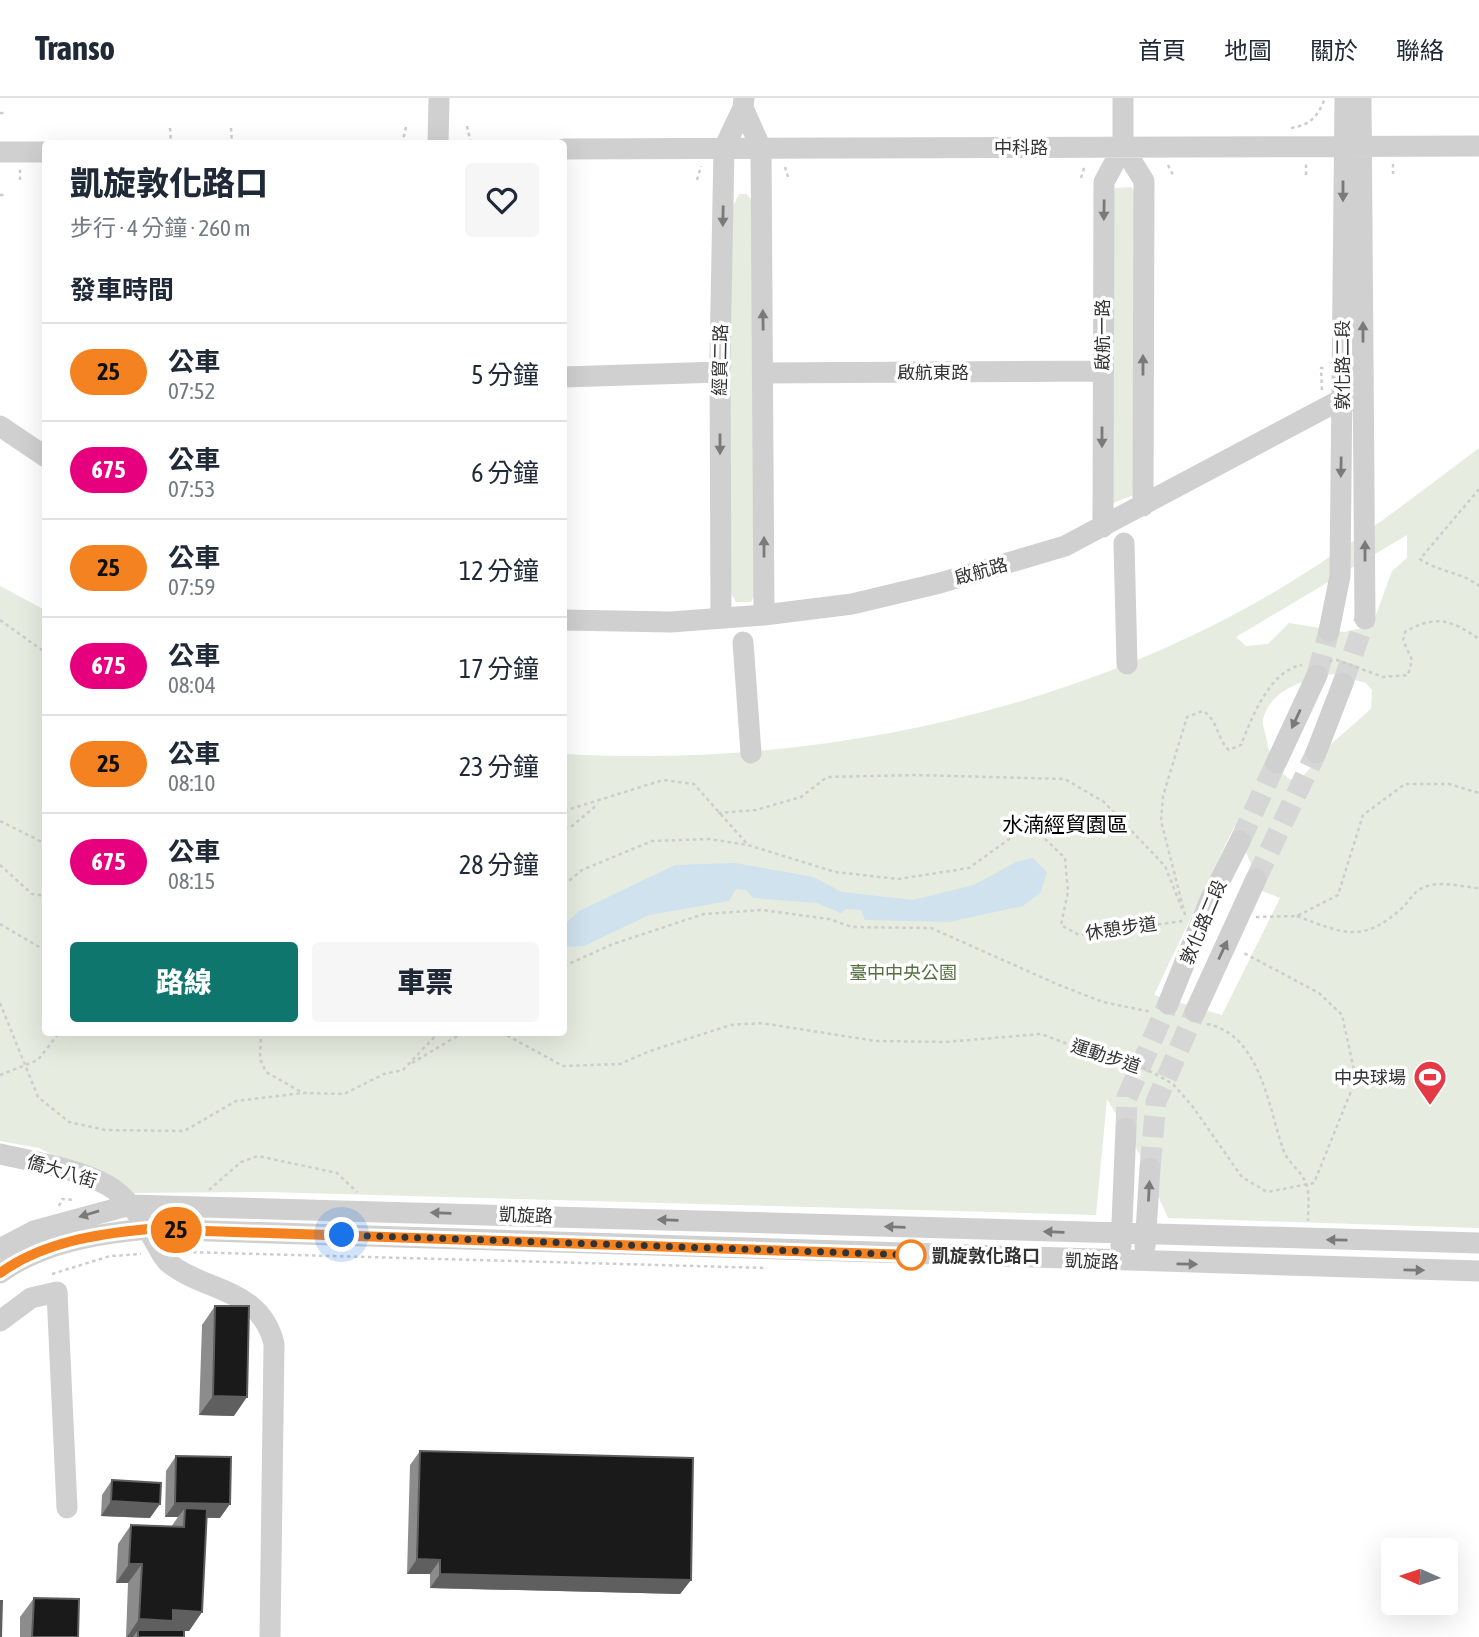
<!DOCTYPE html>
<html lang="zh-TW">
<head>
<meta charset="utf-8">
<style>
  body { margin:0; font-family:"Asap Condensed","Noto Sans TC",sans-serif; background:#f6f6f7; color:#1f2937; height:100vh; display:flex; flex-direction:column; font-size:26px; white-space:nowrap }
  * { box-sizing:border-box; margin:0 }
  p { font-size:23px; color:#747a83 }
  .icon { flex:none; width:38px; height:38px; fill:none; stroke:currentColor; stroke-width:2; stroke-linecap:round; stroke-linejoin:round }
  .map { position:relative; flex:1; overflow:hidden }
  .drawer { position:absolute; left:42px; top:42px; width:525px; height:896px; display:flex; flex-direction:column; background:#fff; border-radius:7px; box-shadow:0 7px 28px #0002 }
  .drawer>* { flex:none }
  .badge { padding:0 14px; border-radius:23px; font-size:24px; line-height:46px }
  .needle { width:46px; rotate:273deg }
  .tools { position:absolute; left:1381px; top:1440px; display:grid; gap:14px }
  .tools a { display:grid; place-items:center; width:77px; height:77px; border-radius:7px; background:#fff; box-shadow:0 7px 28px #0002; font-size:35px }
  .you { position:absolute; width:35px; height:35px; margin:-18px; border:5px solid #fff; border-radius:50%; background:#1a73e8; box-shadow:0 0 0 10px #1a73e833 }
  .map>.badge { position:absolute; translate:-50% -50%; box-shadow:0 0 0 4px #fff }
  h2 { padding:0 28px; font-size:26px; line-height:63px }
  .round { display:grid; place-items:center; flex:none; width:74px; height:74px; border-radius:7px; background:#f6f6f7 }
  .overview { display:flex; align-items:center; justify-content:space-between; height:119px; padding:0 28px }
  h1 { font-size:33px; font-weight:800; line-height:52px }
  .cta { display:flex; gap:14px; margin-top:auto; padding:14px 28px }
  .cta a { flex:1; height:80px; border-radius:7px; background:#0f766e; color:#fff; font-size:28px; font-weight:800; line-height:80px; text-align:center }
  .cta a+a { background:#f6f6f7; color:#1f2937 }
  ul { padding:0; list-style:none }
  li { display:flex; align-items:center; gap:21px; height:98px; padding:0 28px; border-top:2px solid #e0e1e3 }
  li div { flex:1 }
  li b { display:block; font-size:26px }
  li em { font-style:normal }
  li .badge { min-width:77px; font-weight:700; text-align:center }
  header { display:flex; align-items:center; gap:42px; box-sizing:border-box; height:98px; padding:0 35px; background:#fff; border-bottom:2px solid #e0e1e3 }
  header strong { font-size:33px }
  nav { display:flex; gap:38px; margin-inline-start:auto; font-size:24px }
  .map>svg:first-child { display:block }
</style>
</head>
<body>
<header>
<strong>Transo</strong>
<nav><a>首頁</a><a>地圖</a><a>關於</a><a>聯絡</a></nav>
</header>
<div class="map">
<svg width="1479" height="1539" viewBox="0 0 1479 1539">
  <rect width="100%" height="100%" fill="#fff"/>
  <!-- green -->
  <path fill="#e6ecdf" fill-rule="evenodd" d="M 1131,89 L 1137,95 L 1134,397 L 1108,407 L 1111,100 L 1115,90 Z
    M 739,96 L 747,96 L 755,107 L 757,492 L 751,504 L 736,504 L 729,492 L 728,280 L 733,108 Z
    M 1479,350 L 1479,1130 L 1168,1120 L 1139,1055 L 1107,1001 L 1096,1117 L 268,1094 L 127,1095 L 39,1050 L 0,1043 L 0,488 L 45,512 L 46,934 L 564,934 L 564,656 C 798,669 1041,622 1248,509 C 1330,464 1405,406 1479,350 ZM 1407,437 L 1407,460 L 1392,473 L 1372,528 L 1344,534 L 1289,525 L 1268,546 L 1246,548 L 1236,539 ZM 1333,576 L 1366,585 L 1372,592 L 1371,611 L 1331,646 L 1297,685 C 1278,675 1270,664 1267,643 C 1266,637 1262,627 1263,621 C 1271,590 1307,581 1333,576 ZM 1235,727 L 1262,793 L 1280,800 L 1222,917 L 1154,897 Z"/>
  <!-- water -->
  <path fill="#cfe2ee" d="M 1033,760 L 1047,774 L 1041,794 L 1023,808 L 949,824 L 865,822 L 861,812 L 846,811 L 841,815 L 817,805 L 753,800 L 746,792 L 736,791 L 729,803 L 649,817 L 584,848 L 565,849 L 564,858 L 564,827 L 579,813 L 675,767 L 735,765 L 813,779 L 842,794 L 913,802 L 974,787 L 1016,764 Z"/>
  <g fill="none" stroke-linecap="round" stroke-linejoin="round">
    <!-- minor-tunnel -->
    <path stroke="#d6d6d6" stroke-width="21" stroke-dasharray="21 10" stroke-linecap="butt" d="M 1317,577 L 1329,533
      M 1343,585 L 1365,521
      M 1240,743 L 1276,665
      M 1256,781 L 1316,655
      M 1126,1030 L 1127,999 L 1168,906
      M 1150,1070 L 1156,1004 L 1195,914"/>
    <!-- path -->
    <path stroke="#cdcdcd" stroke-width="2.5" stroke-dasharray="3.5 3.5" stroke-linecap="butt" d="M 0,15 L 7,15
      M 467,28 L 471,46
      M 170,30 L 171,46
      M 231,30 L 232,46
      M 1291,30 C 1311,27 1318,18 1325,0
      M 402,46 L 406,29
      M 1393,66 L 1393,76
      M 1168,67 L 1173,77
      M 785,69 L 788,79
      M 1306,77 L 1306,66
      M 1081,80 L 1085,67
      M 20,82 L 20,71
      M 697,82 L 701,68
      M 0,97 L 7,97
      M 1322,292 L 1321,270 L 1324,270
      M 1479,391 L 1420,461 C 1438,474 1462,474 1479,488
      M 0,522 L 46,555
      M 1329,563 L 1337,562 L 1383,579 L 1408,577 L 1412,562 L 1403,542 L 1405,534 C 1435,516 1452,522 1479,541
      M 564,713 L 663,682 L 694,686 L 748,747
      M 718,715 L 756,712 L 801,699 L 827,679 L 915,677 L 1065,681 L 1104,704 L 1165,768 L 1183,813
      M 0,723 L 46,746
      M 564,730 L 572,728 L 598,706
      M 0,767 L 32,796 L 46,798
      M 564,787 L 582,772 L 652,743 L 709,741 L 748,747 L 835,774 L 898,781 L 969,770 L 1019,734 L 1042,738 L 1065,760 L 1068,794 L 1061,827 L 1079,837 L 1183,823
      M 1185,817 L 1161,723 L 1163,698 L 1187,619 L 1203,613 C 1219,623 1216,640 1229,652 L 1241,647 C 1251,621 1270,572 1302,567
      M 1297,818 C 1342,835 1362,846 1401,811 C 1408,805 1413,795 1420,791 C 1440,781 1459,789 1479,790
      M 1256,819 L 1297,818 L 1338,797 L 1363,717 L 1405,686 L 1449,686 L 1479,695
      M 0,826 L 46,853
      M 564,868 L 613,846 L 704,816 L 762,812 L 829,821 L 852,829 L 931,830 L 1059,887 L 1103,904 L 1152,914
      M 0,905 L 38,999 L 69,1024 L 105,1032 L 184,1033 L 236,1003 L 303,995
      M 1207,926 C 1261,937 1268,1009 1284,1054 C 1289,1065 1301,1073 1306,1085 C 1310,1095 1308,1112 1308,1123
      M 261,934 L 260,961 L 266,974 L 303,995 L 344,996 L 384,976 L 403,972 L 439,934
      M 501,934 L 563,968 L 620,966 L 650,953 L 731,927 L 761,925 L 876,943 L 945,944 L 1041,936 L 1092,955 L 1130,962 L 1173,986 L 1193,1009 L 1242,1079 L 1267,1094 L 1314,1085 L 1356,981 L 1342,917 L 1319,895 L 1242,854
      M 412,965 L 464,934
      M 0,977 L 38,962 L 60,934
      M 209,1092 L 241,1064 L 258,1058 L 337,1075 L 357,1094
      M 59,1108 L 62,1101 L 75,1102
      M 186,1154 L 767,1170
      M 52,1176 L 110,1158 L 141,1156"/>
    <!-- minor -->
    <path stroke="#d0d0d0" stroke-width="21" d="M 744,0 L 743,10 L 761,50 L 764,517
      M 1361,0 L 1365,521
      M 438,46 L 439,0
      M 1123,49 L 1144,83 L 1143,408
      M 564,51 L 1479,48
      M 0,54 L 46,54
      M 764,275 L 1102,273
      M 564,279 L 720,274
      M 0,328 L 46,359
      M 1103,429 L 1104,84 L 1123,49 L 1123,0
      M 1124,445 L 1127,566
      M 721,520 L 720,259 L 724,50 L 743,10
      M 564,522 L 671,524 L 764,517 L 852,506 L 940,485 L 1065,448 L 1342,301 L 1363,303
      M 1329,533 L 1340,478 L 1345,0
      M 743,544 L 751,655
      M 1316,655 L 1343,585
      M 1276,665 L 1317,577
      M 1168,906 L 1210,802 L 1240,743
      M 1195,914 L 1256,781
      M 0,1056 C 35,1064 75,1070 107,1087 C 128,1098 143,1124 155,1144 C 159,1151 163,1161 170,1166 C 208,1195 261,1190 274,1246 L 270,1539
      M 1121,1148 L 1126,1030
      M 1145,1149 L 1150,1070
      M 0,1151 L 34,1133 L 130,1107 L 1479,1145
      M 0,1175 C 43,1144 97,1136 147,1131 L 1479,1173
      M 0,1223 L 31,1200 L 57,1194 L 67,1410"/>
  </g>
  <!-- wall -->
  <path fill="#8c8c8c" d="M 215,1208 L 234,1318 L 199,1317 L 202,1227 Z
    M 420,1353 L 691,1482 L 680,1496 L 430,1490 L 430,1476 L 407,1476 L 410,1367 Z
    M 176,1358 L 220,1420 L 207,1420 L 202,1514 L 189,1533 L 184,1533 L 184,1539 L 126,1539 L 128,1485 L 116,1485 L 118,1446 L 131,1427 L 171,1429 L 178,1419 L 165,1419 L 166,1373 Z
    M 112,1382 L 150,1420 L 101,1418 L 102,1397 Z
    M 34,1500 L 78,1539 L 20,1539 L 20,1519 Z"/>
  <!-- shaded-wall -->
  <path fill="#5f5f5f" d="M 213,1298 L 247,1299 L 234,1318 L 199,1317 Z
    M 111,1403 L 160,1406 L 150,1420 L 101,1418 Z
    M 175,1405 L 230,1406 L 220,1420 L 184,1419 L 185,1410 L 178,1419 L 165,1419 Z
    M 417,1461 L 440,1462 L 430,1476 L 407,1476 Z
    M 129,1466 L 142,1466 L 128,1485 L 116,1485 Z
    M 440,1476 L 691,1482 L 680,1496 L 430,1490 Z
    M 173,1512 L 202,1514 L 189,1533 L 138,1532 L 133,1539 L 127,1539 L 139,1521 Z"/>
  <!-- building -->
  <path fill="#1a1a1a" stroke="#5f5f5f" stroke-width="2" d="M 215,1208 L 249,1208 L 247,1299 L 213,1298 Z
    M 420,1353 L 693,1360 L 691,1482 L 440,1476 L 440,1462 L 417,1461 Z
    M 176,1358 L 231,1359 L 230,1406 L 175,1405 Z
    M 112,1382 L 161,1385 L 160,1406 L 111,1403 Z
    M 185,1410 L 207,1411 L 202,1514 L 173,1512 L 173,1523 L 139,1521 L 142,1466 L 129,1466 L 131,1427 L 184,1429 Z
    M 34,1500 L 79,1501 L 78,1539 L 32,1539 Z
    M 0,1503 L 2,1503 L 1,1539 L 0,1539 Z
    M 138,1532 L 184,1532 L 184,1539 L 138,1539 Z"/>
  <!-- one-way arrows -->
  <defs><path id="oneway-solid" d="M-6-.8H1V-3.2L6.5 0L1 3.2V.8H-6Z" transform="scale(1.75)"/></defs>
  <g fill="#7a7a7a">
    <use href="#oneway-solid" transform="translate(1343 93) rotate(90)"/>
    <use href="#oneway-solid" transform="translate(1104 112) rotate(91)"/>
    <use href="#oneway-solid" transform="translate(723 118) rotate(91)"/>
    <use href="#oneway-solid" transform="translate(763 222) rotate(-91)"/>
    <use href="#oneway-solid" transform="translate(1363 234) rotate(-90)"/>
    <use href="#oneway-solid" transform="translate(1143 267) rotate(-90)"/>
    <use href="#oneway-solid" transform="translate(1102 339) rotate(90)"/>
    <use href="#oneway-solid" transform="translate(720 346) rotate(90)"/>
    <use href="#oneway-solid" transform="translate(1341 369) rotate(91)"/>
    <use href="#oneway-solid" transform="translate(764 449) rotate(-90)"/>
    <use href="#oneway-solid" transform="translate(1365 453) rotate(-90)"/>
    <use href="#oneway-solid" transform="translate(1296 621) rotate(115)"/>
    <use href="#oneway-solid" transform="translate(1223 852) rotate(-65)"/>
    <use href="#oneway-solid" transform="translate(1149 1093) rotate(-87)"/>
    <use href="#oneway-solid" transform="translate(441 1115) rotate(-178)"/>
    <use href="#oneway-solid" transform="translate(89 1116) rotate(163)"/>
    <use href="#oneway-solid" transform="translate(668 1122) rotate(-178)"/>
    <use href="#oneway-solid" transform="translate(895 1129) rotate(-178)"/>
    <use href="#oneway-solid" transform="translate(1054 1134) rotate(-178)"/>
    <use href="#oneway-solid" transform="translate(1337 1142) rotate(-179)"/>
    <use href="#oneway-solid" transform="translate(1187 1166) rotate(1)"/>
    <use href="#oneway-solid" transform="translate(1414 1172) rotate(1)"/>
  </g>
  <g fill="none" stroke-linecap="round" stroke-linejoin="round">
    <defs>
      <path id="line" d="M 0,1175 C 43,1144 97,1136 148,1131 L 911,1157"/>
    </defs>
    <!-- line casing -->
    <use href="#line" stroke="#fff" stroke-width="16"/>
    <!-- line -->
    <use href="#line" stroke="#f58220" stroke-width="10"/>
    <!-- walk -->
    <path stroke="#333" stroke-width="7" stroke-dasharray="0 12.6" d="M 342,1137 L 911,1157"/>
  </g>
  <!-- icons -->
  <defs>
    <symbol id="stadium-pin" viewBox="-11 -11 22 30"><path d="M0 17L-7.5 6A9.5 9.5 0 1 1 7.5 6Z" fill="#e63946" stroke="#fff"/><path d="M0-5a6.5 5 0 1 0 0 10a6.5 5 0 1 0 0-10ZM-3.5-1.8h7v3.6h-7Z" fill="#fff"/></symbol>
  </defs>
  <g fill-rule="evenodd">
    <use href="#stadium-pin" x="1411" y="960" width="38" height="52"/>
  </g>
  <!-- markers -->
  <circle fill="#fff" stroke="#f58220" stroke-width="3.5" cx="911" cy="1157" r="14"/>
  <g text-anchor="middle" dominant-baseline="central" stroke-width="7" stroke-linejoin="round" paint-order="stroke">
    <!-- street labels -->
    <g font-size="18" fill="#333" stroke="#fff">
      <text x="1021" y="49">中科路</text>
      <text transform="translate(1102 237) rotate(-90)">啟航一路</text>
      <text transform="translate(720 262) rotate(-89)">經貿二路</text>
      <text transform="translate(1342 267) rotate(-90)">敦化路二段</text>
      <text x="933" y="274">啟航東路</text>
      <text transform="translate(981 473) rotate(-16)">啟航路</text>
      <text transform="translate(1203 824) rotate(-67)">敦化路二段</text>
      <text transform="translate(1121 830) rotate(-8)">休憩步道</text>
      <text transform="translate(1106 958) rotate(18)">運動步道</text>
      <text transform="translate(62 1073) rotate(17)">僑大八街</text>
      <text transform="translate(526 1117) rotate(2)">凱旋路</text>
      <text transform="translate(1092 1163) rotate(2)">凱旋路</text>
    </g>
    <!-- park labels -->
    <g font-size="18" fill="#56703f" stroke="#fff">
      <text x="903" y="874">臺中中央公園</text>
    </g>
    <!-- poi labels -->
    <g font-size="18" fill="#333" stroke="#fff" text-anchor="end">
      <text x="1406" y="979">中央球場</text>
    </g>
    <!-- stop labels -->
    <g font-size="18" font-weight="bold" fill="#333" stroke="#fff" text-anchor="start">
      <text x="932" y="1157">凱旋敦化路口</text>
    </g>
    <!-- quarter labels -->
    <g font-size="21" fill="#000" stroke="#fff">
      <text x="1065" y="726">水湳經貿園區</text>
    </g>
  </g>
</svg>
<div class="tools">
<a><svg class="needle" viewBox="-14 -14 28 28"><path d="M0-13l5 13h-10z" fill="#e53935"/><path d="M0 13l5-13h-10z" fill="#747a83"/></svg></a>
</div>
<div class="you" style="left:342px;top:1137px"></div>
<b class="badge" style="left:176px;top:1132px;background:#f58220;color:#111">25</b>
<section class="drawer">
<div class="overview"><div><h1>凱旋敦化路口</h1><p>步行 · 4 分鐘 · 260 m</p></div><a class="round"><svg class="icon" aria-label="heart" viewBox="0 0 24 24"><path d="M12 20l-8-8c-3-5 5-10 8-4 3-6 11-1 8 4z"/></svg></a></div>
<h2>發車時間</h2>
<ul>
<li><span class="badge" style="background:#f58220;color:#111">25</span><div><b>公車</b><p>07:52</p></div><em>5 分鐘</em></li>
<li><span class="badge" style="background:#e6007e;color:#fff">675</span><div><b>公車</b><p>07:53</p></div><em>6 分鐘</em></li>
<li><span class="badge" style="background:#f58220;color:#111">25</span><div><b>公車</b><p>07:59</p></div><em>12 分鐘</em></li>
<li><span class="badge" style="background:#e6007e;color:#fff">675</span><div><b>公車</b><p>08:04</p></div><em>17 分鐘</em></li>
<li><span class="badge" style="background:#f58220;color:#111">25</span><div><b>公車</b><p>08:10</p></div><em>23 分鐘</em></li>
<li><span class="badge" style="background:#e6007e;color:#fff">675</span><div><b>公車</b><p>08:15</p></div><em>28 分鐘</em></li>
</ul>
<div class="cta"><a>路線</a><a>車票</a></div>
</section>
</div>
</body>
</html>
